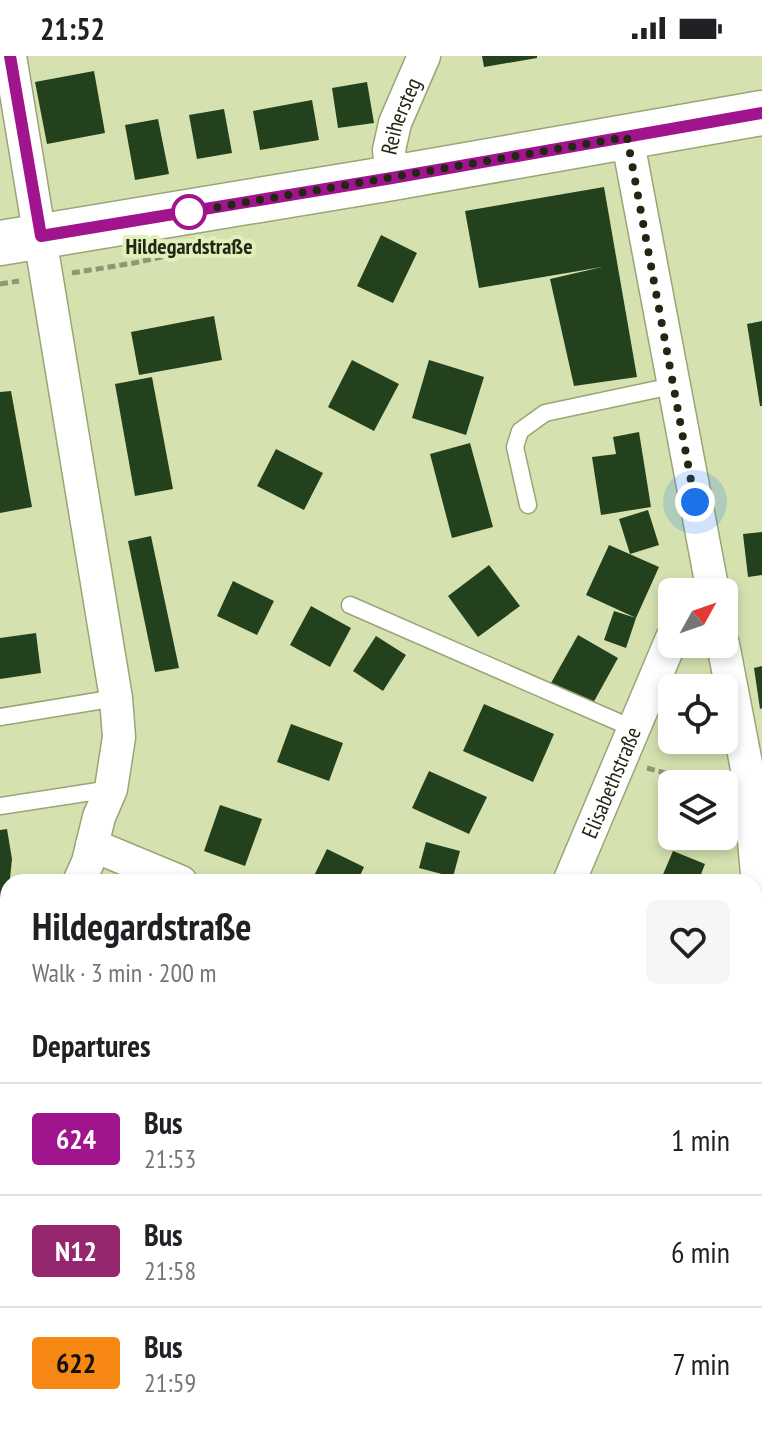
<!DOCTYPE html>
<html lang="en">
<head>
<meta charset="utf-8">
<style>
  body { margin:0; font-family:"PT Sans Narrow",sans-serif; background:#f6f6f6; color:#202124; height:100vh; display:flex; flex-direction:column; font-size:30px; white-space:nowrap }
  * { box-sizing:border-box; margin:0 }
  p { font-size:26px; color:#757577 }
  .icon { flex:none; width:44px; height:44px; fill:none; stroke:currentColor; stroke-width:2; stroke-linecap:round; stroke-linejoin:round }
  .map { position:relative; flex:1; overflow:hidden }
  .sheet { position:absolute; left:0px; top:818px; width:762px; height:560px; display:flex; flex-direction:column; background:#fff; border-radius:24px 24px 0 0; box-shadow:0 4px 12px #0003 }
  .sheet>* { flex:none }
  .badge { padding:0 16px; border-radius:6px; font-size:28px; line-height:52px }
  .needle { width:52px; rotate:50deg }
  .tools { position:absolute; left:658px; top:522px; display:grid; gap:16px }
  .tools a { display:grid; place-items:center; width:80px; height:80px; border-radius:12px; background:#fff; box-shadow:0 4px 12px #0003; font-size:40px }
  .you { position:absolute; width:40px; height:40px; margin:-20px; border:6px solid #fff; border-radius:50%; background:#1a73e8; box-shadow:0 0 0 12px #1a73e833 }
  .map>.badge { position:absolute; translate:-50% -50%; box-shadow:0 0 0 4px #fff }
  h2 { padding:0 32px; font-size:30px; line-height:72px }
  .round { display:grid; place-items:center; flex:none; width:84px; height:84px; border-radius:12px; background:#f6f6f6 }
  .overview { display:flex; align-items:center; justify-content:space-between; height:136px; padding:0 32px }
  h1 { font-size:38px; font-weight:800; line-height:60px }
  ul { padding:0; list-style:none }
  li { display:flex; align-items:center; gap:24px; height:112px; padding:0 32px; border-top:2px solid #e0e0e0 }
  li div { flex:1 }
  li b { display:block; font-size:30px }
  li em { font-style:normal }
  li .badge { min-width:88px; font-weight:700; text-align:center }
  .status { display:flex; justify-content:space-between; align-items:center; height:56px; padding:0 40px; background:#fff; direction:ltr }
  .status svg { height:22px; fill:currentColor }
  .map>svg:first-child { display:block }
</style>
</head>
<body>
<div class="status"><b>21:52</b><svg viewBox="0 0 49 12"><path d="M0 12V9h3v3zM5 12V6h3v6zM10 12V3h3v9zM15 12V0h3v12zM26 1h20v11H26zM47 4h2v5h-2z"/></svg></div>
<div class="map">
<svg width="762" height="1378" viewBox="0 0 762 1378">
  <rect width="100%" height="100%" fill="#d5e2b0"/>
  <!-- forest -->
  <path fill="#db8ca4" d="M 762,1156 L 762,1378 L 670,1378 L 673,1370 L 754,1370 L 754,1176 Z"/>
  <!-- building -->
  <path fill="#24411e" d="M 482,0 L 537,0 L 537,2 L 484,11 Z
    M 94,15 L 105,77 L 47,88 L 35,26 Z
    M 367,26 L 374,67 L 338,72 L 332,32 Z
    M 312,44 L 319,84 L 260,94 L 253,55 Z
    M 224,53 L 232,97 L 197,103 L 189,59 Z
    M 158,63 L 169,118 L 135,124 L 125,69 Z
    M 604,131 L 637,321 L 574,330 L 550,223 L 602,211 L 479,232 L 465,155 Z
    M 381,179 L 417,197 L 393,247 L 357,230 Z
    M 214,260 L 222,304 L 139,319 L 131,276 Z
    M 762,265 L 762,350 L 760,350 L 747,268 Z
    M 352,304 L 399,328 L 374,375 L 328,351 Z
    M 429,304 L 484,321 L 466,379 L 412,362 Z
    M 152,321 L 173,433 L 135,440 L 115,328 Z
    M 11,335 L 32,451 L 0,457 L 0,336 Z
    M 639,376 L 651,451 L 601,459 L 592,401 L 616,398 L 613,381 Z
    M 470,387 L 493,471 L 452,482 L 430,398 Z
    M 276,393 L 323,417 L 304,454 L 257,430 Z
    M 648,454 L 659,489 L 630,498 L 619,463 Z
    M 762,476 L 762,519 L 748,521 L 743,478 Z
    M 151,480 L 179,612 L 155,616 L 128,485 Z
    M 609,489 L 659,511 L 636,562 L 586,539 Z
    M 489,509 L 520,550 L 478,581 L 448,540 Z
    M 233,525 L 274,545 L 257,579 L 217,560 Z
    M 311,550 L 351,572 L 330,611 L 290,589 Z
    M 614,555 L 636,562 L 626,592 L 604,584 Z
    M 36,577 L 41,617 L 0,623 L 0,582 Z
    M 578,579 L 618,602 L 592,649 L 551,627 Z
    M 376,580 L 406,599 L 383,635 L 353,615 Z
    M 762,610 L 762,652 L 760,653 L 754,612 Z
    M 484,648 L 554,678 L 533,726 L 463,695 Z
    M 291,668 L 343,687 L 329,725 L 277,706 Z
    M 429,715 L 487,741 L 469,778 L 412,752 Z
    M 220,749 L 262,763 L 245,810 L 204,795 Z
    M 7,773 L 12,803 L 8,842 L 0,864 L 0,774 Z
    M 426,786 L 460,795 L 453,821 L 419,812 Z
    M 327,793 L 364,811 L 357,826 L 311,826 Z
    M 673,795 L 705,808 L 698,826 L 668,826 L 661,823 Z
    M 0,1131 L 8,1135 L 8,1182 L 0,1179 Z
    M 0,1197 L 8,1201 L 8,1233 L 0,1251 Z
    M 0,1302 L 8,1306 L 7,1345 L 0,1342 Z
    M 391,1370 L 411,1370 L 432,1378 L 388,1378 Z
    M 568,1370 L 614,1370 L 611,1378 L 565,1378 Z"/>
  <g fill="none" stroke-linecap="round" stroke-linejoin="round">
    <defs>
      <path id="lane" d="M 528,449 L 515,391 L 520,375 L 545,357 L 672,330
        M 350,549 L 632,672
        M 0,661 L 116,642
        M 0,750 L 111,733
        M 0,1274 L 8,1277"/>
      <g id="street">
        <path d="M 10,0 L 116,642 L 119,681 L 111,733 L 99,761 L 88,806 L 79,826"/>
        <path d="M 627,81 L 713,536"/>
        <path id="s1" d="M 392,122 L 389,94 L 395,67 L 424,0"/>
        <path d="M 723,588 L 748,718 L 762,874"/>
        <path d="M 92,789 L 181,826"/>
        <path id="s2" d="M 569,826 L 672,582"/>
        <path d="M 0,1002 L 8,984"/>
        <path d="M 754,1134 L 762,1112"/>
        <path d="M 340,1378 L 344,1370"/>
        <path d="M 664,1378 L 667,1370"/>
      </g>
      <path id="secondary" d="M 0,187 L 392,122 L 762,57"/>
    </defs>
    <!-- lane casing -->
    <use href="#lane" stroke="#99a575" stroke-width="19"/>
    <!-- street casing -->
    <use href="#street" stroke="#99a575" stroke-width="35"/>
    <!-- secondary casing -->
    <use href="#secondary" stroke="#99a575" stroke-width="47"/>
    <!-- path -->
    <path stroke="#8d9771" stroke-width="5" stroke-dasharray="8 4" stroke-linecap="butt" d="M 72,217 L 134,207 L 184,196
      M 0,228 L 19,225
      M 647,712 L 706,728"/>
    <!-- lane -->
    <use href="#lane" stroke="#fff" stroke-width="16"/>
    <!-- street -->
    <use href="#street" stroke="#fff" stroke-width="32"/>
    <!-- secondary -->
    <use href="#secondary" stroke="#fff" stroke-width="44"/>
  </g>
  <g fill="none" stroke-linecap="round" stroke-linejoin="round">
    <defs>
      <path id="line" d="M 10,0 L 41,180 L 392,122 L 762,57"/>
    </defs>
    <!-- line casing -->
    <use href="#line" stroke="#fff" stroke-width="18"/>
    <!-- line -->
    <use href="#line" stroke="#a0148e" stroke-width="12"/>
    <!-- walk -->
    <path stroke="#222713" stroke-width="8" stroke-dasharray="0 14.4" d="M 189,156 L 627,81 L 695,446"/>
  </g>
  <!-- markers -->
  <circle fill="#fff" stroke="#a0148e" stroke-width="4" cx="189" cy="156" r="16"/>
  <g text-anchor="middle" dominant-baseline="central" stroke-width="8" stroke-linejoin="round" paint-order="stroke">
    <!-- street labels -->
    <g font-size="22" fill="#222713" stroke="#e2efbc">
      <text stroke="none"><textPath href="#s1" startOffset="64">Reihersteg</textPath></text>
      <text stroke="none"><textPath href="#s2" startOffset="108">Elisabethstraße</textPath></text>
    </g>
    <!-- stop labels -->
    <g font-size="22" font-weight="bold" fill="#222713" stroke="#e2efbc">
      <text x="189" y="190">Hildegardstraße</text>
    </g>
  </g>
</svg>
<div class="tools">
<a><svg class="needle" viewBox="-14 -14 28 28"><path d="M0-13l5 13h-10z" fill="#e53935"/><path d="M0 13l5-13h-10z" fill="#757577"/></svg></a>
<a><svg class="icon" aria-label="locate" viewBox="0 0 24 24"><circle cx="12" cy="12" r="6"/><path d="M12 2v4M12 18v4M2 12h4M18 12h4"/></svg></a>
<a><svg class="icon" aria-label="layers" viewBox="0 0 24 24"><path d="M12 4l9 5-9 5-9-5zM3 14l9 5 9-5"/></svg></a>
</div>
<div class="you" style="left:695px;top:446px"></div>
<section class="sheet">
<div class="overview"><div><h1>Hildegardstraße</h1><p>Walk · 3 min · 200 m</p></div><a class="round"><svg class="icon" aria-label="heart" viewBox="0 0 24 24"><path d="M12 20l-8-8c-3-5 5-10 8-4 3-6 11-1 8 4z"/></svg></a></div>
<h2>Departures</h2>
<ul>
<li><span class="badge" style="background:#a0148e;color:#fff">624</span><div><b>Bus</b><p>21:53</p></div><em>1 min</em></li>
<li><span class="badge" style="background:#95276e;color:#fff">N12</span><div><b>Bus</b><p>21:58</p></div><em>6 min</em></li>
<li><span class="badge" style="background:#f68712;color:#111">622</span><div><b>Bus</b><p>21:59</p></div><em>7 min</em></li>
</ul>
</section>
</div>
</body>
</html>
